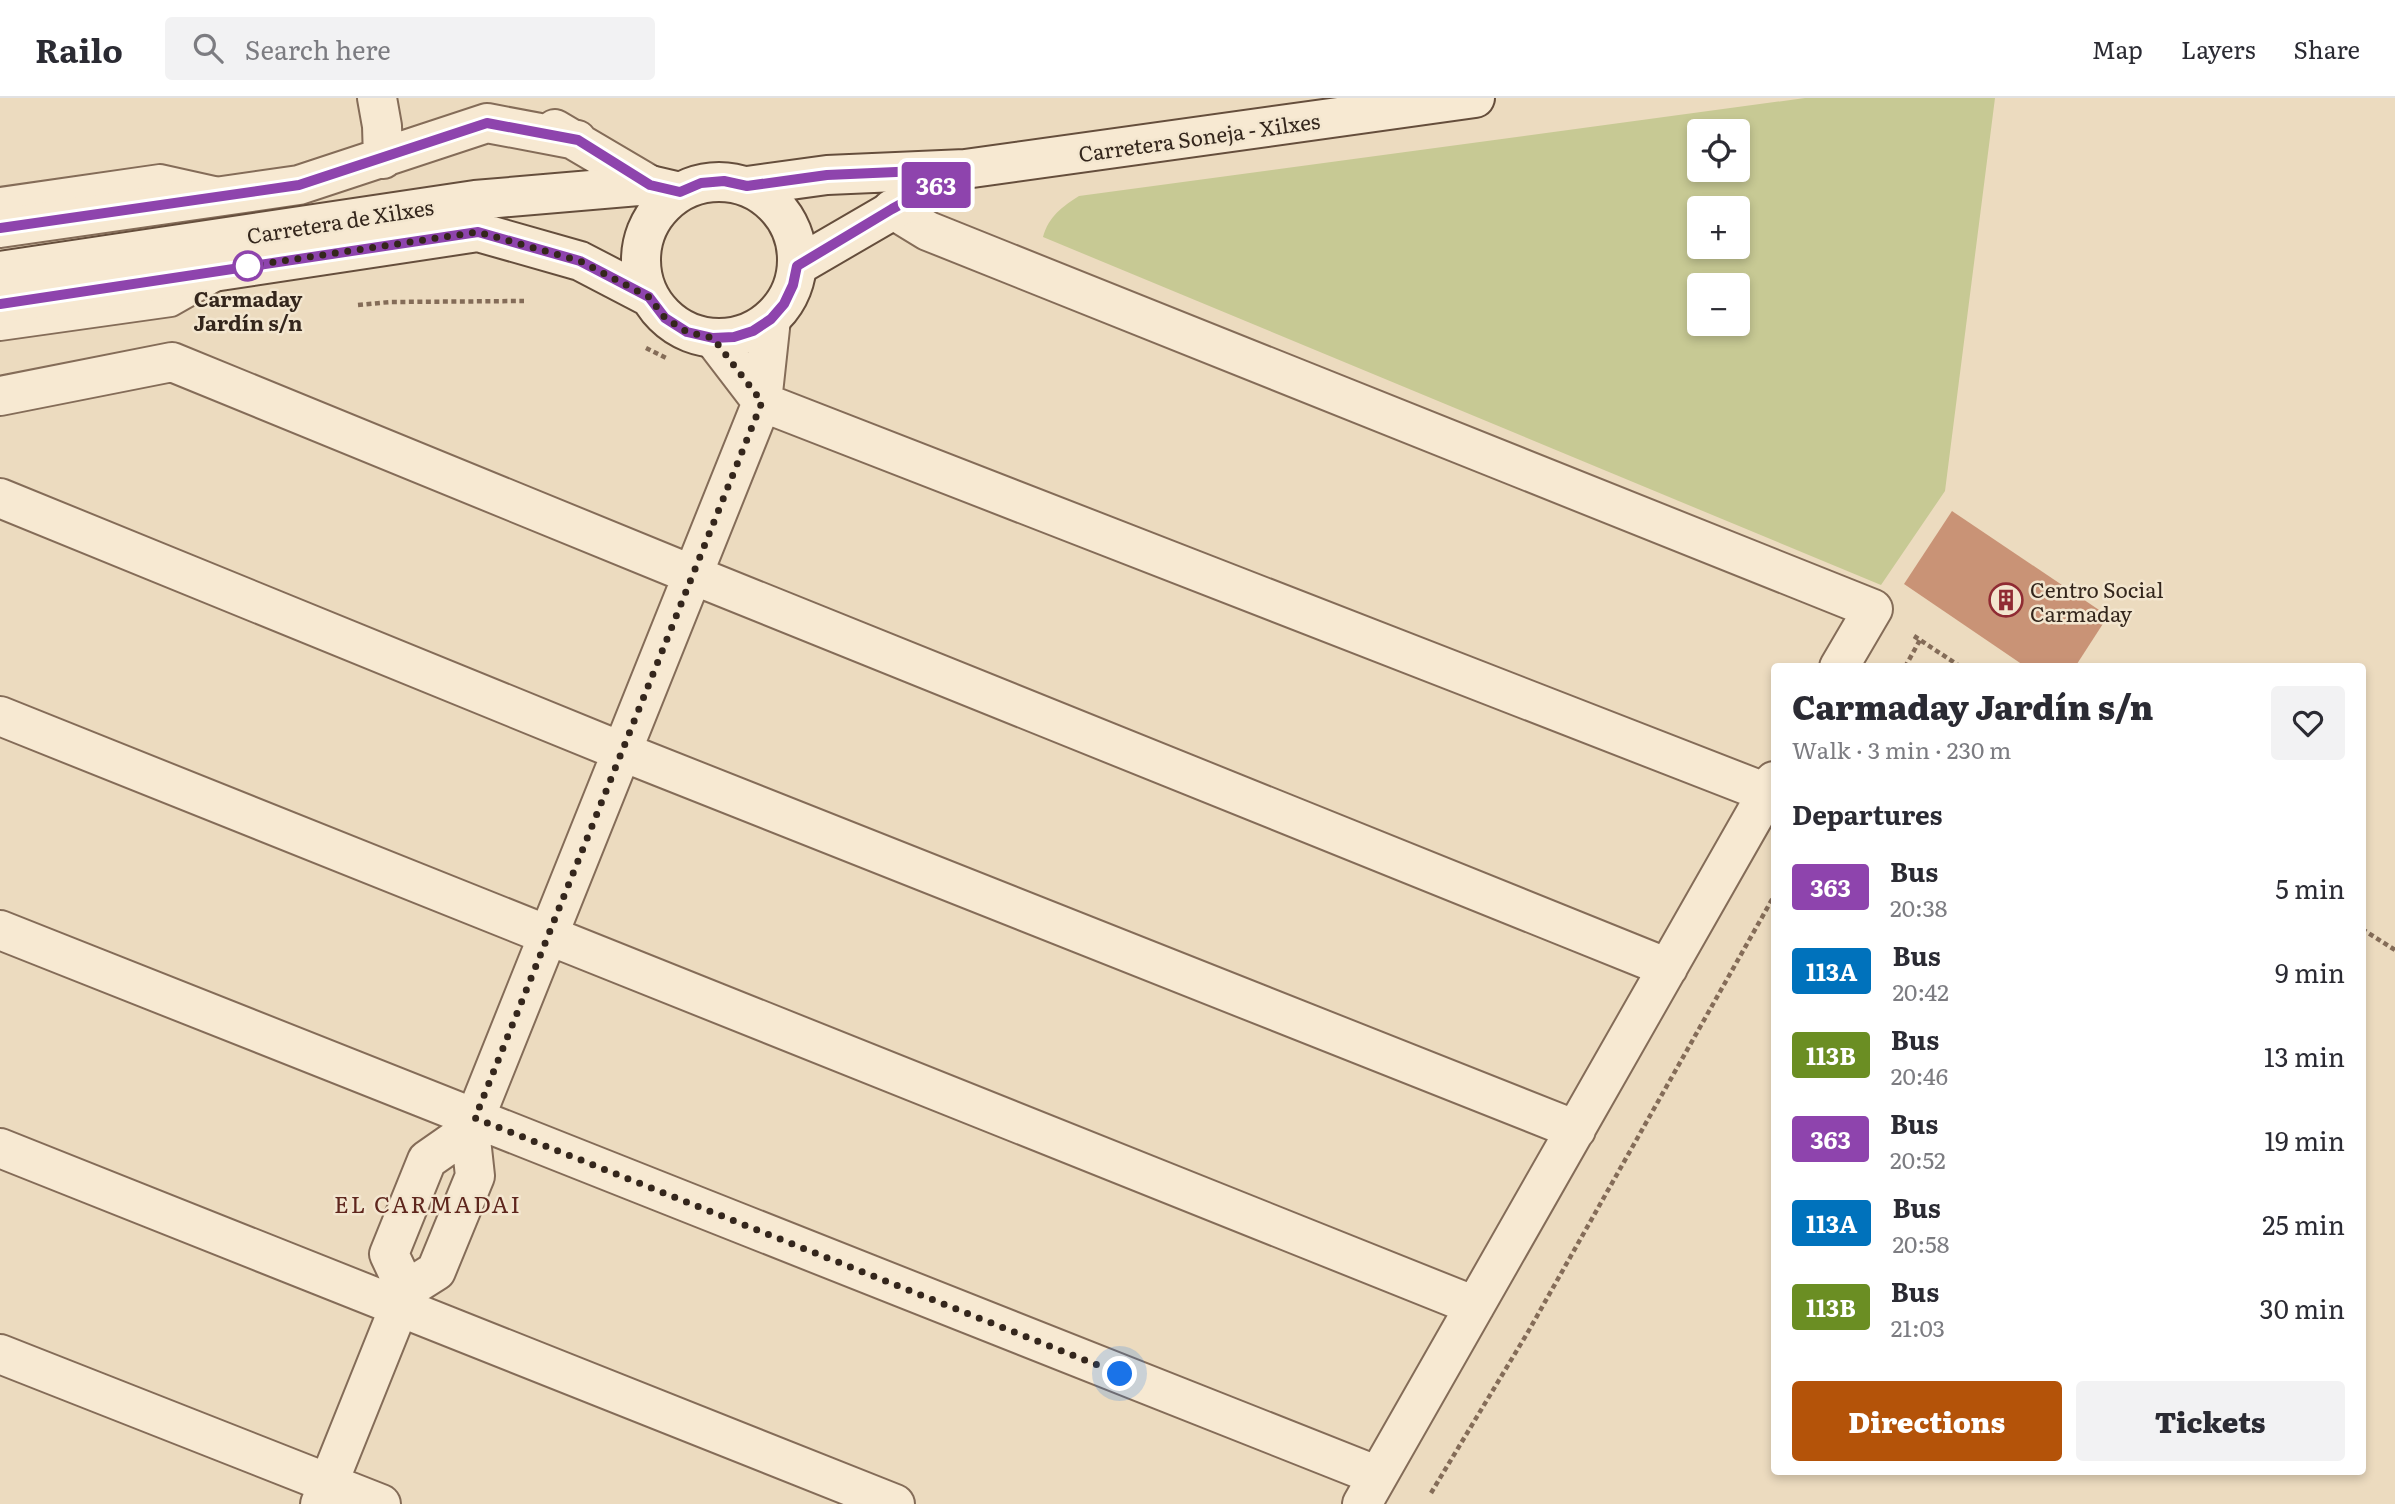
<!DOCTYPE html>
<html lang="en">
<head>
<meta charset="utf-8">
<style>
  body { margin:0; font-family:Literata,serif; background:#f2f2f3; color:#2b2b33; height:100vh; display:flex; flex-direction:column; font-size:26px; white-space:nowrap }
  * { box-sizing:border-box; margin:0 }
  p { font-size:23px; color:#7c7c81 }
  .icon { flex:none; width:38px; height:38px; fill:none; stroke:currentColor; stroke-width:2; stroke-linecap:round; stroke-linejoin:round }
  .map { position:relative; flex:1; overflow:hidden }
  .sheet { position:absolute; left:1771px; top:565px; width:595px; height:812px; display:flex; flex-direction:column; background:#fff; border-radius:7px; box-shadow:0 4px 10px #0003 }
  .sheet>* { flex:none }
  .badge { padding:0 14px; border-radius:5px; font-size:24px; line-height:46px }
  .fabs { position:absolute; left:1687px; top:21px; display:grid; gap:14px }
  .fabs a { display:grid; place-items:center; width:63px; height:63px; border-radius:7px; background:#fff; box-shadow:0 4px 10px #0003; font-size:35px }
  .you { position:absolute; width:35px; height:35px; margin:-18px; border:5px solid #fff; border-radius:50%; background:#1a73e8; box-shadow:0 0 0 10px #1a73e833 }
  .map>.badge { position:absolute; translate:-50% -50%; box-shadow:0 0 0 4px #fff }
  h2 { padding:0 21px; font-size:26px; line-height:63px }
  .round { display:grid; place-items:center; flex:none; width:74px; height:74px; border-radius:7px; background:#f2f2f3 }
  .overview { display:flex; align-items:center; justify-content:space-between; height:119px; padding:0 21px }
  h1 { font-size:33px; font-weight:800; line-height:52px }
  .primary-button { display:flex; gap:14px; margin-top:auto; padding:14px 21px }
  .primary-button a { flex:1; height:80px; border-radius:7px; background:#b45309; color:#fff; font-size:28px; font-weight:800; line-height:80px; text-align:center }
  .primary-button a+a { background:#f2f2f3; color:#2b2b33 }
  ul { padding:0; list-style:none }
  li { display:flex; align-items:center; gap:21px; height:84px; padding:0 21px }
  li div { flex:1 }
  li b { display:block; font-size:26px }
  li em { font-style:normal }
  li .badge { min-width:77px; font-weight:700; text-align:center }
  header { display:flex; align-items:center; gap:42px; box-sizing:border-box; height:98px; padding:0 35px; background:#fff; border-bottom:2px solid #e1e1e2 }
  header strong { font-size:33px }
  nav { display:flex; gap:38px; margin-inline-start:auto; font-size:24px }
  .search { width:490px; height:63px; background:#f2f2f3; display:flex; align-items:center; gap:18px; box-sizing:border-box; padding:0 24px; border-radius:7px; color:#7c7c81; font-size:26px }
  .map>svg:first-child { display:block }
</style>
</head>
<body>
<header>
<strong>Railo</strong>
<div class="search"><svg class="icon" aria-label="search" viewBox="0 0 24 24"><circle cx="10" cy="10" r="6"/><path d="M15 15l6 6"/></svg>Search here</div>
<nav><a>Map</a><a>Layers</a><a>Share</a></nav>
</header>
<div class="map">
<svg width="2395" height="1406" viewBox="0 0 2395 1406">
  <rect width="100%" height="100%" fill="#ecdbbf"/>
  <!-- green -->
  <path fill="#c7c994" fill-rule="evenodd" d="M 1805,0 L 1995,0 L 1945,393 L 1881,487 L 1043,139 C 1049,118 1062,109 1079,98 ZM 1699,33 L 1738,33 L 1738,72 L 1699,72 ZM 1699,110 L 1738,110 L 1738,149 L 1699,149 ZM 1699,187 L 1738,187 L 1738,226 L 1699,226 Z"/>
  <!-- building -->
  <path fill="#c99376" d="M 1952,413 L 2108,518 L 2075,569 L 2026,569 L 1904,486 Z"/>
  <g fill="none" stroke-linecap="round" stroke-linejoin="round">
    <defs>
      <path id="service" d="M 0,102 L 160,79 L 214,91
        M 0,230 L 171,206 L 215,181"/>
      <path id="minor" d="M 377,0 L 382,28 L 383,61
        M 555,31 L 650,87
        M 892,111 L 928,133 L 1873,511 L 1839,569
        M 0,130 L 299,87 L 487,25 L 577,42
        M 713,240 L 762,304 L 1767,695
        M 0,298 L 172,264 L 693,477 L 1668,870
        M 0,400 L 623,654 L 1576,1032
        M 0,618 L 1475,1208
        M 0,832 L 1378,1378
        M 0,1050 L 895,1406
        M 406,1192 L 389,1156 L 427,1062 L 470,1032 L 475,1020 L 762,304 L 771,221
        M 0,1256 L 381,1406
        M 320,1406 L 406,1192 L 436,1173 L 475,1078 L 470,1032
        M 1362,1406 L 1774,683"/>
      <path id="secondary" d="M641 162a78 78 0 1 1 156 0a78 78 0 1 1-156 0Z
        M 747,88 L 827,77 L 965,71 L 1475,0
        M 797,168 L 957,75
        M 0,173 L 475,102 L 650,87 L 680,94
        M 0,206 L 478,134 L 580,163 L 649,199"/>
    </defs>
    <!-- service casing -->
    <use href="#service" stroke="#846c58" stroke-width="28"/>
    <!-- minor casing -->
    <use href="#minor" stroke="#846c58" stroke-width="42"/>
    <!-- secondary casing -->
    <use href="#secondary" stroke="#654e3c" stroke-width="42"/>
    <!-- path -->
    <path stroke="#846c58" stroke-width="4.5" stroke-dasharray="5 3.5" stroke-linecap="butt" d="M 358,207 L 390,204 L 524,203
      M 646,250 L 666,260
      M 1914,538 L 1961,569
      M 1905,569 L 1920,542
      M 2362,831 L 2395,852
      M 1431,1395 L 1528,1234 L 1774,798"/>
    <!-- service -->
    <use href="#service" stroke="#f7e9d2" stroke-width="24"/>
    <!-- minor -->
    <use href="#minor" stroke="#f7e9d2" stroke-width="38"/>
    <!-- secondary -->
    <use href="#secondary" stroke="#f7e9d2" stroke-width="38"/>
  </g>
  <g fill="none" stroke-linecap="round" stroke-linejoin="round">
    <defs>
      <path id="line" d="M 0,130 L 299,87 L 487,25 L 578,42 L 650,87 L 680,94 L 701,85 L 724,83 L 747,88 L 827,77 L 965,71 L 892,111 L 797,168 L 793,187 L 784,206 L 771,221 L 753,233 L 734,239 L 713,240 L 687,234 L 665,220 L 649,199 L 580,163 L 478,134 L 0,206"/>
    </defs>
    <!-- line casing -->
    <use href="#line" stroke="#fff" stroke-width="16"/>
    <!-- line -->
    <use href="#line" stroke="#8e44ad" stroke-width="10"/>
    <!-- walk -->
    <path stroke="#34261c" stroke-width="7" stroke-dasharray="0 12.6" d="M 248,168 L 478,134 L 580,163 L 649,199 L 665,220 L 687,234 L 713,240 L 762,304 L 475,1020 L 1120,1276"/>
  </g>
  <!-- icons -->
  <defs>
    <symbol id="building-ring" viewBox="-11 -11 22 22"><circle r="9.5" fill="#f3e6cf" stroke="#902b33" stroke-width="1.5"/><path d="M-4-6H4V6H1V3H-1V6H-4ZM-2.5-4.3h1.7v1.8h-1.7ZM.8-4.3h1.7v1.8H.8ZM-2.5-1h1.7V.8h-1.7ZM.8-1h1.7V.8H.8Z" fill="#902b33"/></symbol>
  </defs>
  <g fill-rule="evenodd">
    <use href="#building-ring" x="1987" y="483" width="38" height="38"/>
  </g>
  <!-- markers -->
  <circle fill="#fff" stroke="#8e44ad" stroke-width="3.5" cx="248" cy="168" r="14"/>
  <g text-anchor="middle" dominant-baseline="central" stroke-width="5" stroke-linejoin="round" paint-order="stroke">
    <!-- street labels -->
    <g font-size="21" fill="#34261c" stroke="#f3e6cf">
      <text transform="translate(1199 38) rotate(-8)">Carretera Soneja - Xilxes</text>
      <text transform="translate(340 122) rotate(-9)">Carretera de Xilxes</text>
    </g>
    <!-- stop labels -->
    <g font-size="21" font-weight="bold" fill="#34261c" stroke="#f3e6cf">
      <text x="248" y="199">Carmaday<tspan x="248" dy="24">Jardín s/n</tspan></text>
    </g>
    <!-- poi labels -->
    <g font-size="21" fill="#34261c" stroke="#f3e6cf" text-anchor="start">
      <text x="2030" y="490">Centro Social<tspan x="2030" dy="24">Carmaday</tspan></text>
    </g>
    <!-- neighbourhood labels -->
    <g font-size="23" letter-spacing="2" fill="#5f261d" stroke="#f3e6cf">
      <text x="428" y="1105">EL CARMADAI</text>
    </g>
  </g>
</svg>
<div class="fabs">
<a><svg class="icon" aria-label="locate" viewBox="0 0 24 24"><circle cx="12" cy="12" r="6"/><path d="M12 2v4M12 18v4M2 12h4M18 12h4"/></svg></a>
<a>+</a>
<a>−</a>
</div>
<div class="you" style="left:1120px;top:1276px"></div>
<b class="badge" style="left:936px;top:87px;background:#8e44ad;color:#fff">363</b>
<section class="sheet">
<div class="overview"><div><h1>Carmaday Jardín s/n</h1><p>Walk · 3 min · 230 m</p></div><a class="round"><svg class="icon" aria-label="heart" viewBox="0 0 24 24"><path d="M12 20l-8-8c-3-5 5-10 8-4 3-6 11-1 8 4z"/></svg></a></div>
<h2>Departures</h2>
<ul>
<li><span class="badge" style="background:#8e44ad;color:#fff">363</span><div><b>Bus</b><p>20:38</p></div><em>5 min</em></li>
<li><span class="badge" style="background:#0072bc;color:#fff">113A</span><div><b>Bus</b><p>20:42</p></div><em>9 min</em></li>
<li><span class="badge" style="background:#6b8e23;color:#fff">113B</span><div><b>Bus</b><p>20:46</p></div><em>13 min</em></li>
<li><span class="badge" style="background:#8e44ad;color:#fff">363</span><div><b>Bus</b><p>20:52</p></div><em>19 min</em></li>
<li><span class="badge" style="background:#0072bc;color:#fff">113A</span><div><b>Bus</b><p>20:58</p></div><em>25 min</em></li>
<li><span class="badge" style="background:#6b8e23;color:#fff">113B</span><div><b>Bus</b><p>21:03</p></div><em>30 min</em></li>
</ul>
<div class="primary-button"><a>Directions</a><a>Tickets</a></div>
</section>
</div>
</body>
</html>
